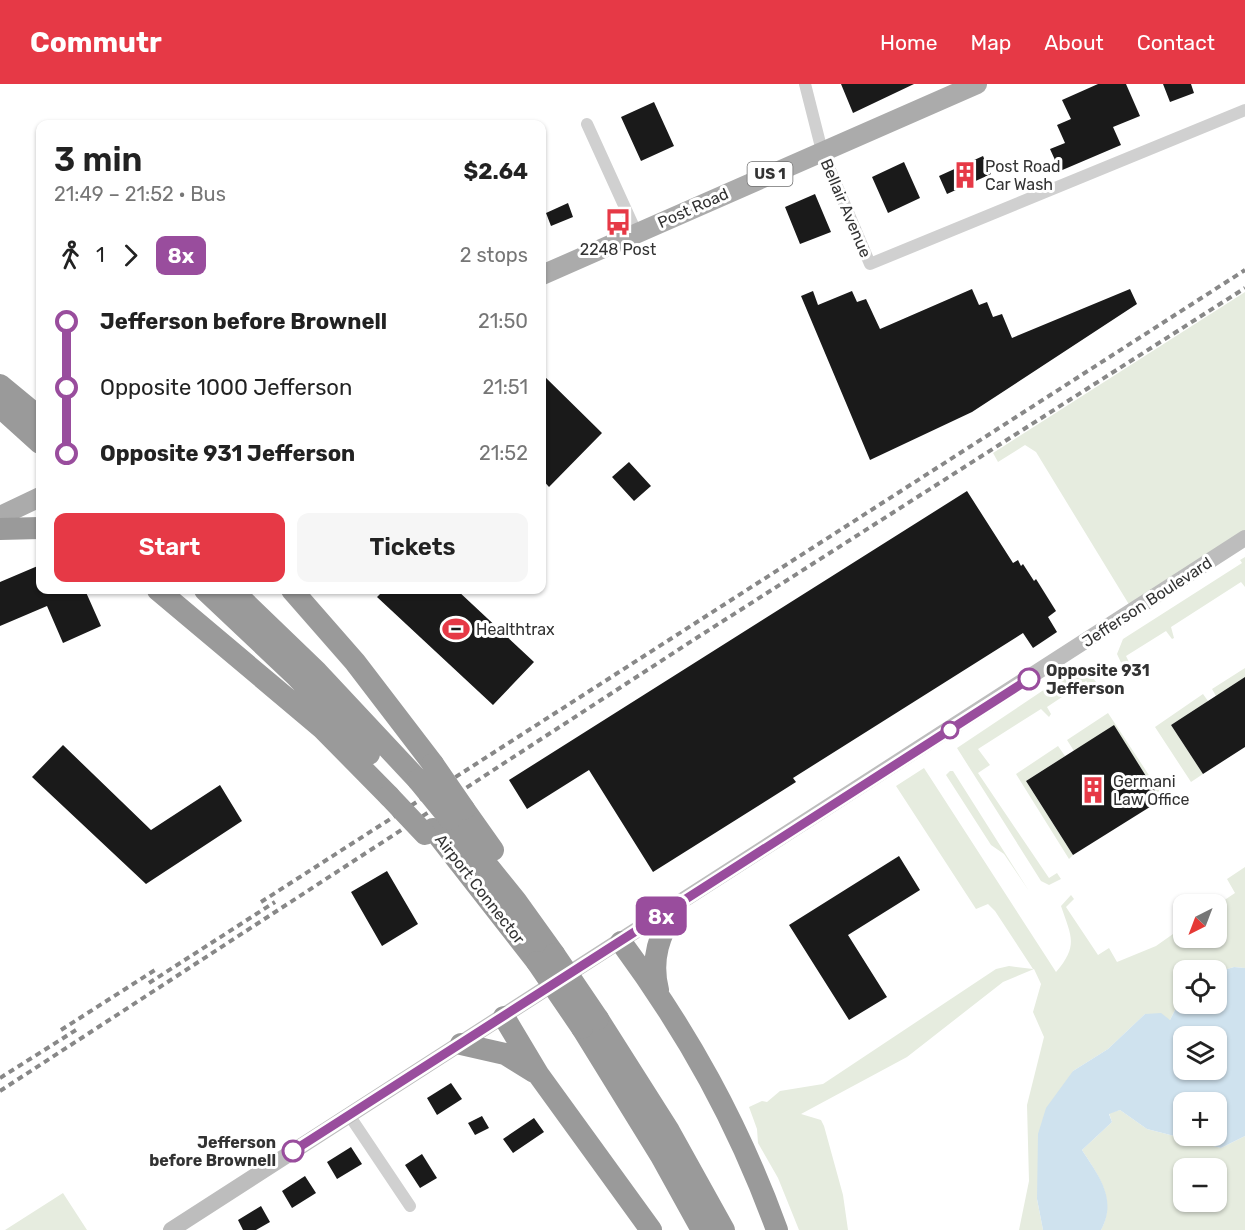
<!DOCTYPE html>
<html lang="en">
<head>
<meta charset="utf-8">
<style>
  body { margin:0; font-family:Rubik,sans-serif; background:#f6f6f6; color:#222; height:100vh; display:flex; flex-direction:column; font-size:22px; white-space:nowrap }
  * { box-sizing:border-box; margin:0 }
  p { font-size:20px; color:#767676 }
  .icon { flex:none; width:33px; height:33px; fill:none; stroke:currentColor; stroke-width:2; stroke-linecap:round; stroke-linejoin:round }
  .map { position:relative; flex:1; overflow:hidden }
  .panel { position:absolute; left:36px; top:36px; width:510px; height:474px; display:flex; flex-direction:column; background:#fff; border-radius:12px; box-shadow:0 2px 4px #0004 }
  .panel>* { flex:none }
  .badge { padding:0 12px; border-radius:9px; font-size:21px; line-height:39px }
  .needle { width:39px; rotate:222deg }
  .buttons { position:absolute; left:1173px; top:810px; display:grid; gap:12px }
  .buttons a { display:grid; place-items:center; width:54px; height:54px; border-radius:12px; background:#fff; box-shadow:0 2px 4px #0004; font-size:30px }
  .map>.badge { position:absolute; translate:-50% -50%; box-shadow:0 0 0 3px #fff }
  .legs { display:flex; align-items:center; gap:9px; height:66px; padding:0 18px; font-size:20px }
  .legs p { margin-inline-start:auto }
  .headline { display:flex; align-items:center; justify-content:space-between; height:102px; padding:0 18px }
  h1 { font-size:33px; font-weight:600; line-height:45px }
  .cta { display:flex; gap:12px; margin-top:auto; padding:12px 18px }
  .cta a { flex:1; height:69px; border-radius:12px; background:#e63946; color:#fff; font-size:24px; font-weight:600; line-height:69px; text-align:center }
  .cta a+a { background:#f6f6f6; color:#222 }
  ul { padding:0 18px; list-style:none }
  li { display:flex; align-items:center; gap:21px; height:66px; font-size:22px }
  li i { display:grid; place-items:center; width:9px; height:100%; margin:0 8px; background:currentColor }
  li i::after { content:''; width:15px; height:15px; margin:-8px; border:4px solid; border-radius:50%; background:#fff }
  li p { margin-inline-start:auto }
  li:first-child i { background:linear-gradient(#0000 50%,currentColor 0) }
  li:last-child i { background:linear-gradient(currentColor 50%,#0000 0) }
  header { display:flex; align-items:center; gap:36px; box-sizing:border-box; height:84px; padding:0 30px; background:#e63946; color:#fff }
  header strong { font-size:28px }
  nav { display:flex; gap:33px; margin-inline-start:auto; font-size:21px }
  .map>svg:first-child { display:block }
</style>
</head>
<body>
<header>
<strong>Commutr</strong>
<nav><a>Home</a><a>Map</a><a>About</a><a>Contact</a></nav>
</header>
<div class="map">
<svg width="1245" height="1146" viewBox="0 0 1245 1146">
  <rect width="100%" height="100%" fill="#fff"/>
  <!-- green -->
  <path fill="#e6ecdf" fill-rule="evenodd" d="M 1245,208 L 1245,454 L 1133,527 L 1036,368 L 1025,361 L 998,378 L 993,369 Z
    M 1245,473 L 1245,503 L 1241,498 L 1171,543 L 1174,554 L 1172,555 L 1166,547 L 1126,572 L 1130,580 L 1124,585 L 1117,570 L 1123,555 L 1242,479 L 1240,476 Z
    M 1245,584 L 1245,593 L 1216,612 L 1212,605 Z
    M 1072,587 L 1090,591 L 1097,599 L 1096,604 L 1094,605 L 1086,597 L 1047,623 L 1051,630 L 1049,633 L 1041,625 L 978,665 L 990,681 L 978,689 L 1049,794 L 1057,789 L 1061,795 L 1049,801 L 1041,797 L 957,664 Z
    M 1203,610 L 1208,617 L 1171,641 L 1203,690 L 1191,698 L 1155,643 Z
    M 1108,629 L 1164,714 L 1161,715 L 1114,642 L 1074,667 L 1067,656 Z
    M 1058,662 L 1065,672 L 1026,697 L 1073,771 L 1069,775 L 1016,690 Z
    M 924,684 L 1056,888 C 1079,861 1071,852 1061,822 L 1071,811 L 1074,815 L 1066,823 L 1098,871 L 1109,864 L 1117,878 L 1156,862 L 1183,843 L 1184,854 L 1216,854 L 1217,821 L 1235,809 L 1227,795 L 1245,783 L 1245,884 L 1234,883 L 1217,888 L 1184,886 L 1183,910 L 1170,936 L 1145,930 L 1108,965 L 1073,987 L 1037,1115 L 1043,1146 L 1019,1146 L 1029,1097 L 1027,1021 L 1044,953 L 1033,928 L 1041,900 L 1034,885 L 1003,898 L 907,973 L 801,1030 L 821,1036 L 824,1042 L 843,1111 L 848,1146 L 799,1146 L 778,1094 L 758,1059 L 757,1045 L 749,1023 L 762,1017 L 767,1018 L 780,1007 L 823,1000 L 996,885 L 1009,882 L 1033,885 L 995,827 L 988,820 L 976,825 L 896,702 Z
    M 950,687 L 953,687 L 1029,807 L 1004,770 L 991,761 L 946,691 Z
    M 1120,1026 L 1147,1045 L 1221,1064 L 1245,1052 L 1245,1146 L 1101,1146 C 1117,1115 1098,1091 1082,1066 L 1112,1038 L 1109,1029 ZM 1184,1084 L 1216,1084 L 1216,1118 L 1184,1118 Z
    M 63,1109 L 87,1146 L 5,1146 Z"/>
  <!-- water -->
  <path fill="#cfe2ee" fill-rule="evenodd" d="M 1234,883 L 1245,884 L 1245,1052 L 1221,1064 L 1147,1045 L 1120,1026 L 1109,1030 L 1112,1038 L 1082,1066 C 1098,1091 1118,1115 1101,1146 L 1043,1146 L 1037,1115 L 1038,1050 L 1046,1024 L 1073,987 L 1108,965 L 1145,930 L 1161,929 L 1170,936 L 1183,910 L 1184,920 L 1216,920 L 1217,888 ZM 1184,952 L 1216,952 L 1216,986 L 1184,986 ZM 1184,1018 L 1216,1018 L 1216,1052 L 1184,1052 Z"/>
  <!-- building -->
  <path fill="#1a1a1a" d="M 841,0 L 914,0 L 853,29 Z
    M 1098,0 L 1126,0 L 1140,32 L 1113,43 L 1121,61 L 1060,87 L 1050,65 L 1065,59 L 1057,41 L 1071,35 L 1062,16 Z
    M 1163,0 L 1191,0 L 1194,9 L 1170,18 Z
    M 654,18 L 674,62 L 641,77 L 621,33 Z
    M 983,72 L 991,90 L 947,110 L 939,92 Z
    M 904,78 L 920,114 L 888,129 L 872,93 Z
    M 815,110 L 831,148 L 800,160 L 785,123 Z
    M 568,119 L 573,133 L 551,142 L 546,129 Z
    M 972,205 L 979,221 L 987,218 L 993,233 L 1002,230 L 1012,254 L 1130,205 L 1137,220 L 972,328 L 870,376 L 801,212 L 813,207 L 818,221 L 852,207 L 857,218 L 866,215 L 880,245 Z
    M 542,290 L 602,349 L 549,403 L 542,395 Z
    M 629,378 L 651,402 L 634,417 L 612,393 Z
    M 967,407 L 1013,479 L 1018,476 L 1021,482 L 1023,480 L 1034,497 L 1036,495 L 1056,527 L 1048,533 L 1057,548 L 1033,564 L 1023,549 L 793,694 L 796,698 L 653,788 L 589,686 L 527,725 L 509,696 Z
    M 40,481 L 40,506 L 85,506 L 101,542 L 63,559 L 47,522 L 0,542 L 0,498 Z
    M 384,506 L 457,506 L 534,578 L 493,621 L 377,513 Z
    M 1245,593 L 1245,663 L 1203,690 L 1171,641 Z
    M 1114,641 L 1161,716 L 1073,771 L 1026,697 Z
    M 63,661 L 151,746 L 220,701 L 242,737 L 146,800 L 32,693 Z
    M 899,772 L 920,806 L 848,851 L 887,913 L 849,936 L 789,841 Z
    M 387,787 L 418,840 L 382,862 L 351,808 Z
    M 451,999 L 462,1015 L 437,1031 L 427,1014 Z
    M 482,1032 L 489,1044 L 475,1051 L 468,1039 Z
    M 534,1034 L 544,1048 L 513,1069 L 503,1055 Z
    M 351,1063 L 362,1080 L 337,1095 L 327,1078 Z
    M 422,1070 L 437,1094 L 420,1104 L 405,1081 Z
    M 305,1092 L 316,1109 L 292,1124 L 282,1107 Z
    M 261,1122 L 270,1138 L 256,1146 L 243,1146 L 238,1136 Z"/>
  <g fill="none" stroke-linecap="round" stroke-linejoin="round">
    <!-- street -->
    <path stroke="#d0d0d0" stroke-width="12" d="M 805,0 L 822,67 L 870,180 L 1245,26
      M 587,40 L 637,150
      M 349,1031 L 410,1122"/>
    <!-- secondary -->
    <path stroke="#bdbdbd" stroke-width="16" d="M 171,1146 L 1245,454"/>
    <!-- primary -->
    <path stroke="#ababab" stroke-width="20" d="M 542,191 L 977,0
      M 0,432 L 40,413"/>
    <!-- highway -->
    <path stroke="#9a9a9a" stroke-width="22" d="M 0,301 L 40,334
      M 0,323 L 40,359
      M 0,445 L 40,444
      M 158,506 L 322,644 L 389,712
      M 205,506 L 296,592 L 369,670
      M 232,506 L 317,588 L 418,696
      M 292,506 L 355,578 L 433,680
      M 464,725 L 493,766
      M 450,735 L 516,817 L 554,870
      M 433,745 L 537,878
      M 621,858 C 688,949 738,1039 777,1146
      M 658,906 C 650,874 660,851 675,823
      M 504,933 L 538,990 L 651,1146
      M 598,935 L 669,1047 L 724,1146
      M 582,944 L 661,1072 L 702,1146
      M 461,960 L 505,970 L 534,988"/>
    <!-- rail -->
    <path stroke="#888" stroke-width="4" stroke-dasharray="6 4.5" stroke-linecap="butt" d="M 261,818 L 1245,186
      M 149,899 L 275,818
      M 61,946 L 155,886
      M 0,994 L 76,946
      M 0,1007 L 698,553 L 1245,204"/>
    <!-- highway-bridge -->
    <path stroke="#9a9a9a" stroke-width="22" d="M 433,680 L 464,725
      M 418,696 L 450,735
      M 389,712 L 425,750
      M 554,870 L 598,935
      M 537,878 L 582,944"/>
  </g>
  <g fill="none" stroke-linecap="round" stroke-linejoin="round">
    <defs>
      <path id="line-1" d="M 293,1067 L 1029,595"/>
    </defs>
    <!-- line-1 casing -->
    <use href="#line-1" stroke="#fff" stroke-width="14"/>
    <!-- line-1 -->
    <use href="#line-1" stroke="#994d9d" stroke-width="9"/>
  </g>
  <!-- icons -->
  <defs>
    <symbol id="building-bare" viewBox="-9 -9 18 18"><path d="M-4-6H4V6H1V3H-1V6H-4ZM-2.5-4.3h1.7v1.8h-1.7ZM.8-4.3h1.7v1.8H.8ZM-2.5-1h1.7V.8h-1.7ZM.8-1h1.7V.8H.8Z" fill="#e63946" stroke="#fff" stroke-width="2.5" paint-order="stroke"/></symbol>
    <symbol id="bus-bare" viewBox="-9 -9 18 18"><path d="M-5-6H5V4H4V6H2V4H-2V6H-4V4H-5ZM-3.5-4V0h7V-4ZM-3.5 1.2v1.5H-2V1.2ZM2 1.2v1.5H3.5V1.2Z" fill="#e63946" stroke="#fff" stroke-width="2.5" paint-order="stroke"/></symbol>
    <symbol id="stadium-bare" viewBox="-9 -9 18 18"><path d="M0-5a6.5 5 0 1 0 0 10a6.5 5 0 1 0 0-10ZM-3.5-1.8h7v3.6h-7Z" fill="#e63946" stroke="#fff" stroke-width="2.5" paint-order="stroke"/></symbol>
  </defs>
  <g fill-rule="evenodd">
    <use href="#building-bare" x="946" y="72" width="38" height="38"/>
    <use href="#bus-bare" x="599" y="119" width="38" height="38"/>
    <use href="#stadium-bare" x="437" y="526" width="38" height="38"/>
    <use href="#building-bare" x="1074" y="687" width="38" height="38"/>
  </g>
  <!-- markers -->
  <g fill="#fff" stroke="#994d9d" stroke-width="3">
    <circle cx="1029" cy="595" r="10"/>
    <circle cx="950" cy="646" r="8"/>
    <circle cx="293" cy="1067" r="10"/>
  </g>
  <g text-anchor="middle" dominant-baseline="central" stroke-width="6" stroke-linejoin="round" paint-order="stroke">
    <!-- shield labels -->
    <rect fill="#fff" stroke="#707070" stroke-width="1.5" x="747.5" y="78" width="45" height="24" rx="4.5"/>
    <g font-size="15" font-weight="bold" fill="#333">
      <text x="770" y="90">US 1</text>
    </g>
    <!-- poi labels -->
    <g font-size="16" fill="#333" stroke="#fff" text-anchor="start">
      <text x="985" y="82">Post Road<tspan x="985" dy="18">Car Wash</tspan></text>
      <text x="618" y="165" text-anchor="middle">2248 Post</text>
      <text x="476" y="545">Healthtrax</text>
      <text x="1113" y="697">Germani<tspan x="1113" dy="18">Law Office</tspan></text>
    </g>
    <!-- street labels -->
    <g font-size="16" fill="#333" stroke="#fff">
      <text transform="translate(693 124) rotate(-24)">Post Road</text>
      <text transform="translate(846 124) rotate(67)">Bellair Avenue</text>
      <text transform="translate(1147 518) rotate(-33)">Jefferson Boulevard</text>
      <text transform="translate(480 805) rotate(52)">Airport Connector</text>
    </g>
    <!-- stop labels -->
    <g font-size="16" font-weight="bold" fill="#333" stroke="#fff" text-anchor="start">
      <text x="1046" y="586">Opposite 931<tspan x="1046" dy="18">Jefferson</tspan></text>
      <text x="276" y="1058" text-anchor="end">Jefferson<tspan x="276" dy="18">before Brownell</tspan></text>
    </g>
  </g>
</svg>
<div class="buttons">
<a><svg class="needle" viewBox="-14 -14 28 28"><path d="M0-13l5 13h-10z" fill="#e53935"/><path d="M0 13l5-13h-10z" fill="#767676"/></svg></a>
<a><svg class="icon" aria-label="locate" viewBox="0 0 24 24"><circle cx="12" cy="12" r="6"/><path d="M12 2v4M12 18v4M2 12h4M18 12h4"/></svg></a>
<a><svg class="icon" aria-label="layers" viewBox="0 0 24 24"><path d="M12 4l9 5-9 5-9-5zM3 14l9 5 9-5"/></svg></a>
<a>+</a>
<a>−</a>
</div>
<b class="badge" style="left:661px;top:832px;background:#994d9d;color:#fff">8x</b>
<section class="panel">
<div class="headline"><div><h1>3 min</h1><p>21:49 – 21:52 · Bus</p></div><b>$2.64</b></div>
<div class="legs"><svg class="icon" aria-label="walk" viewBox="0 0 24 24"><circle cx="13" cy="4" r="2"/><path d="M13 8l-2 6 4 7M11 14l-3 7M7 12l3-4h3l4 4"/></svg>1<svg class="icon" aria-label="forward" viewBox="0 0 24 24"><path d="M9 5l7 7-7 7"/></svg><b class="badge" style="background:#994d9d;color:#fff">8x</b><p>2 stops</p></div>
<ul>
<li><i style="color:#994d9d"></i><b>Jefferson before Brownell</b><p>21:50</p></li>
<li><i style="color:#994d9d"></i><span>Opposite 1000 Jefferson</span><p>21:51</p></li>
<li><i style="color:#994d9d"></i><b>Opposite 931 Jefferson</b><p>21:52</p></li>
</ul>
<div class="cta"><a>Start</a><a>Tickets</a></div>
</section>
</div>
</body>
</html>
